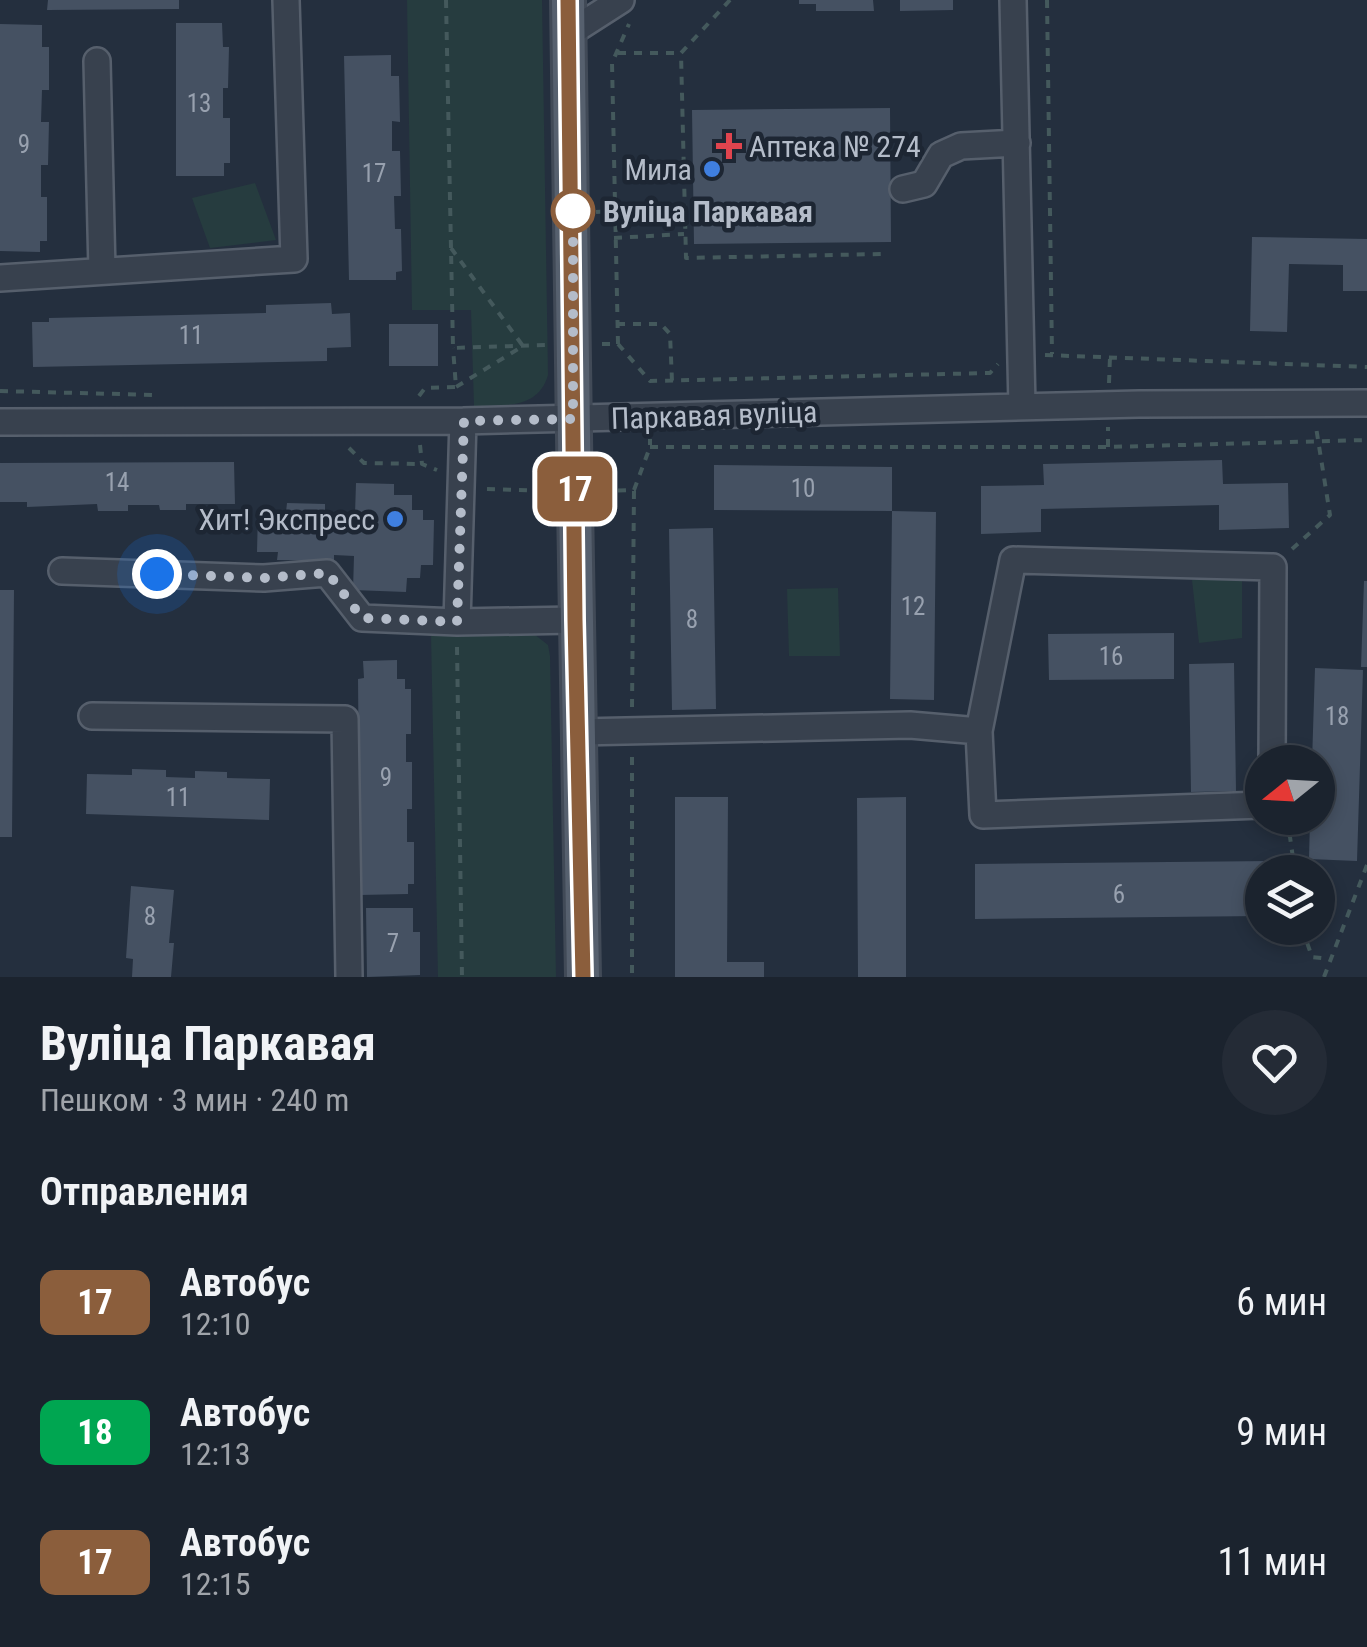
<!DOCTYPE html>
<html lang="ru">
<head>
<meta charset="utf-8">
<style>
  body { margin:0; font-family:"Roboto Condensed",sans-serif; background:#242b36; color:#f1f3f6; height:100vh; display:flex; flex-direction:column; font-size:38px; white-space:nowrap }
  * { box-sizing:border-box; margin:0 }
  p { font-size:32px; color:#a0a4aa }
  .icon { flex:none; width:55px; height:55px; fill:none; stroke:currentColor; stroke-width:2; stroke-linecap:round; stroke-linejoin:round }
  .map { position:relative; height:977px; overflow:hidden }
  .panel { display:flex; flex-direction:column; background:#1b232e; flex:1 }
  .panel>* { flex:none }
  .badge { padding:0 20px; border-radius:15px; font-size:35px; line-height:65px }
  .needle { width:65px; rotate:252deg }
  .controls { position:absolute; left:1245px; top:745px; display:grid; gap:20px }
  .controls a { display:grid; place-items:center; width:90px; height:90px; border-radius:50%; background:#1b232e; box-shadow:0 5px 15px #0003,0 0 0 2px #39404a; font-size:50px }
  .you { position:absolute; width:50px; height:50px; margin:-25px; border:8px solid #fff; border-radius:50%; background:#1a73e8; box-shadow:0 0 0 15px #1a73e833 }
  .map>.badge { position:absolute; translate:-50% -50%; box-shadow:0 0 0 5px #fff }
  h2 { padding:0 40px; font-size:38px; line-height:90px }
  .round { display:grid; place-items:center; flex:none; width:105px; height:105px; border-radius:52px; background:#242b36 }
  .headline { display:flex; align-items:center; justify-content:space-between; height:170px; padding:0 40px }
  h1 { font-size:48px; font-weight:700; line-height:75px }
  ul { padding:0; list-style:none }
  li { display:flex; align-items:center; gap:30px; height:130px; padding:0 40px }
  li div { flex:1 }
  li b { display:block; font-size:38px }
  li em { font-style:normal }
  li .badge { min-width:110px; font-weight:700; text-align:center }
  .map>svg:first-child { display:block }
</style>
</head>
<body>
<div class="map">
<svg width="1367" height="977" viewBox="0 0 1367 977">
  <rect width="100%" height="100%" fill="#242f3e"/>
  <!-- green -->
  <path fill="#263c3f" d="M 407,0 L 542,0 L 548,375 C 538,410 503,405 474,406 L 471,310 L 412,310 Z
    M 255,183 L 276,240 L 210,248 L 192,198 Z
    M 1192,580 L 1242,580 L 1242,638 L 1199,643 Z
    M 838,588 L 840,656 L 789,656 L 787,589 Z
    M 534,634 L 548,645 L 550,656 L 556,977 L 438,977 L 431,635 Z"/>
  <!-- building -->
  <path fill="#455162" d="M 48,0 L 179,0 L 179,9 L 47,10 Z
    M 799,0 L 873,0 L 874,11 L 816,11 L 816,4 L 799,4 Z
    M 900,0 L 953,0 L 953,10 L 900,11 Z
    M 176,23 L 222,23 L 223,47 L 229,47 L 228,88 L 223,88 L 223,118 L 230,118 L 230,163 L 224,163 L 224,176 L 176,176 Z
    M 0,24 L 42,25 L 42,47 L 49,47 L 49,90 L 42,90 L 41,122 L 49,122 L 48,165 L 41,165 L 41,197 L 47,197 L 47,241 L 40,241 L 40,252 L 0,251 Z
    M 391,55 L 391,76 L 399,76 L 400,122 L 392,121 L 392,151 L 400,151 L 401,196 L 394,196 L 395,229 L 401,229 L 402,271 L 396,272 L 396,280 L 349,280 L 344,56 Z
    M 890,108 L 891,242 L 694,244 L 692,110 Z
    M 1252,237 L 1367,239 L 1367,291 L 1343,291 L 1343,265 L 1289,264 L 1287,332 L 1250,331 Z
    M 331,303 L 332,314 L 350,313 L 351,347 L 327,348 L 327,361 L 33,367 L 32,322 L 49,322 L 49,318 L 266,313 L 266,305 Z
    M 389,324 L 438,324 L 438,366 L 389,366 Z
    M 1222,460 L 1223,484 L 1288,483 L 1289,528 L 1219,530 L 1219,505 L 1041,509 L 1041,532 L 981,534 L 981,486 L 1044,485 L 1043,464 Z
    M 234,462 L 235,504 L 186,504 L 186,510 L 160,510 L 159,505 L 128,505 L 128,511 L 98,511 L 97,504 L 27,507 L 27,502 L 0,502 L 0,463 Z
    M 714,465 L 892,467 L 892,511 L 714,510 Z
    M 356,483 L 394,484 L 394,495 L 412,495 L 412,510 L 423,510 L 423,520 L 434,520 L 433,565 L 421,565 L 420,578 L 407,578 L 406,592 L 353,590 L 354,556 L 334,555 L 334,561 L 277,560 L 278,552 L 257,552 L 258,511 L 286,512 L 287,503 L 325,504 L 325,513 L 355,514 Z
    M 892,511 L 936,512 L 934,700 L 890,699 Z
    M 713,528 L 716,709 L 672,710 L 669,529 Z
    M 1364,581 L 1367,581 L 1367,667 L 1361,667 Z
    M 0,590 L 14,590 L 12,837 L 0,837 Z
    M 1174,633 L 1174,679 L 1049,680 L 1048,634 Z
    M 397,660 L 397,679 L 405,679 L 405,689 L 411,689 L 411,734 L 406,734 L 406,762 L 412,762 L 412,809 L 407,809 L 407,842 L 414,842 L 414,884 L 408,884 L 408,894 L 360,895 L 358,679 L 364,678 L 363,661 Z
    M 1234,663 L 1236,791 L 1191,792 L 1189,664 Z
    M 1315,668 L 1363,670 L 1357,861 L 1309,859 L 1310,818 L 1318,818 L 1318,762 L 1312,762 Z
    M 132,769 L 166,770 L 166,777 L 195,778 L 195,771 L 227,772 L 227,778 L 270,779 L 269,820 L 86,814 L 87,774 L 132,775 Z
    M 675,797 L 728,797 L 727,962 L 764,962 L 764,977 L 675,977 Z
    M 906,797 L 906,977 L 858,977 L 857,798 Z
    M 1278,861 L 1278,872 L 1262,872 L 1262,916 L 975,919 L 975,864 Z
    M 131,886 L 174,890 L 169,943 L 174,943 L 171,977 L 132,977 L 133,959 L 126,958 Z
    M 366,908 L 413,908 L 413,932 L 420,932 L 420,975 L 367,977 Z"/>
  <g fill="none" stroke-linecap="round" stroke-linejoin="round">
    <defs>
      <path id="minor" d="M 1013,0 L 1022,407
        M 568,34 L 621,0
        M 97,61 L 102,271
        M 903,189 L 924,184 L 941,155 L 961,146 L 1017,143
        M 0,278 L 294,259 L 286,0
        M 0,422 L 463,421 L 1139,404 L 1367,403
        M 62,571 L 264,578 L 327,573 L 362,618 L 457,622 L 575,620
        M 457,622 L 463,421
        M 92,716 L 345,719 L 349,977
        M 979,731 L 1013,560 L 1273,567 L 1272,762
        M 579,732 L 910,725 L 979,731 L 983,815 L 1262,805"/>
      <path id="major" d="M 568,0 C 572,326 577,651 583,977"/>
    </defs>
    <!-- minor casing -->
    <use href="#minor" stroke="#565f6c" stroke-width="30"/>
    <!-- major casing -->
    <use href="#major" stroke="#414a57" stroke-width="38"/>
    <!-- path -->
    <path stroke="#44595c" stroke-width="4" stroke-dasharray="8 8" stroke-linecap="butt" d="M 446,0 L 453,348 L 547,345
      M 730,0 L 681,53 L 686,258 L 881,254
      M 1047,0 L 1052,354
      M 618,53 L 681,53
      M 596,212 L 626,210
      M 614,238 L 684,234
      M 451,248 L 523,346 L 456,387
      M 617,324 L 661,324 L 670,334 L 672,381
      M 602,344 L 618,344 L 612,63 L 629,24
      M 618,344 L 650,381 L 990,373 L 998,364
      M 1045,355 L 1367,367
      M 1109,383 L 1110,357
      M 0,391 L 156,395
      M 419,396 L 425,388 L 456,387 L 453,348
      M 420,445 L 422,464 L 437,470
      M 650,447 L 1108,447 L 1367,440
      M 1108,447 L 1108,427
      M 349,448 L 364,463 L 422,464
      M 487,489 L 548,491
      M 602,491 L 634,490 L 650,447 L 650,439
      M 1292,549 L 1330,515 L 1316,427
      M 457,647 L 462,977
      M 632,707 L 634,490
      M 632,757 L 632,977
      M 1281,820 L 1290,837 L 1295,872
      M 1302,928 L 1312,957 L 1330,959
      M 1324,977 L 1367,865"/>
    <!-- minor -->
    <use href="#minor" stroke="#38414e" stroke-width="25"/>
    <!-- major -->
    <use href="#major" stroke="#56606e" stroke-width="32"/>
  </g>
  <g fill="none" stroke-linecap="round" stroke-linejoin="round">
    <defs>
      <path id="line" d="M 568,0 L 575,620 L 583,977"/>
    </defs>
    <!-- line casing -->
    <use href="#line" stroke="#fff" stroke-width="22"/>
    <!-- line -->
    <use href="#line" stroke="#8b5e3c" stroke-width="15"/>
    <!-- walk -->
    <path stroke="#b4bcc9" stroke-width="10" stroke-dasharray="0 18" d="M 157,574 L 264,578 L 328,573 L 362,618 L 457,622 L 464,421 L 573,419 L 573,211"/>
  </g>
  <!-- markers -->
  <path fill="#e0444e" stroke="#1d2633" stroke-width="4" d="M724 131h10v10h10v10h-10v10h-10v-10h-10v-10h10z"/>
  <g fill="#3f7fe0" stroke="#1d2633" stroke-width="4">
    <circle cx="712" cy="169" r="10"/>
    <circle cx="395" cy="519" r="10"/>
  </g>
  <circle fill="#fff" stroke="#8b5e3c" stroke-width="5" cx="573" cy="211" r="20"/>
  <g text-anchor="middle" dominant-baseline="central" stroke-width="9" stroke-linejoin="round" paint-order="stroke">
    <!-- number labels -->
    <g font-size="25" fill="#98a1af">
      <text x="199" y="103">13</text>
      <text x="24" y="144">9</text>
      <text x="374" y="173">17</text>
      <text x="191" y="335">11</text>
      <text x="117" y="482">14</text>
      <text x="803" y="488">10</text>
      <text x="913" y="606">12</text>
      <text x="692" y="619">8</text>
      <text x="1111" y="656">16</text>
      <text x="1337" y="716">18</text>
      <text x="386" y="777">9</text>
      <text x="178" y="797">11</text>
      <text x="1119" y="894">6</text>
      <text x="150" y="916">8</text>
      <text x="393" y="943">7</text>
    </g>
    <!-- poi labels -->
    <g font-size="30" fill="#b4bcc9" stroke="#1d2633" text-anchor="end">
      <text x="749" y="146" text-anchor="start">Аптека № 274</text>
      <text x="692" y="169">Мила</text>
      <text x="375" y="519">Хит! Экспресс</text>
    </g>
    <!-- stop labels -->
    <g font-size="30" font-weight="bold" fill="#b4bcc9" stroke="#1d2633" text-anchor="start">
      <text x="603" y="211">Вуліца Паркавая</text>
    </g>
    <!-- street labels -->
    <g font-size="30" fill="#b4bcc9" stroke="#1d2633">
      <text transform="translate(714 415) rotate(-2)">Паркавая вуліца</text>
    </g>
  </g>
</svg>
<div class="controls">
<a><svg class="needle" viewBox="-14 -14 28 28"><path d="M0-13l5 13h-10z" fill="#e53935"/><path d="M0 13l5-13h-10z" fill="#a0a4aa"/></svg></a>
<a><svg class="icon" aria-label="layers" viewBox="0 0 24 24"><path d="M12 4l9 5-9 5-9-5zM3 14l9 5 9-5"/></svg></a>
</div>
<div class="you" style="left:157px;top:574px"></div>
<b class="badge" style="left:575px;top:489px;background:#8b5e3c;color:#fff">17</b>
</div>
<section class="panel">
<div class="headline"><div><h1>Вуліца Паркавая</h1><p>Пешком · 3 мин · 240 m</p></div><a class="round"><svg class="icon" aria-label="heart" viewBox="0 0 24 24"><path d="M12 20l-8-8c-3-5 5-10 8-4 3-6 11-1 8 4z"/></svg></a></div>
<h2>Отправления</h2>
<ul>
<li><span class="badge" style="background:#8b5e3c;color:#fff">17</span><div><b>Автобус</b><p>12:10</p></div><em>6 мин</em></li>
<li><span class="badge" style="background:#00a651;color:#fff">18</span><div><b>Автобус</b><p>12:13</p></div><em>9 мин</em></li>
<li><span class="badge" style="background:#8b5e3c;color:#fff">17</span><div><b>Автобус</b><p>12:15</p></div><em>11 мин</em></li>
</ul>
</section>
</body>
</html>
